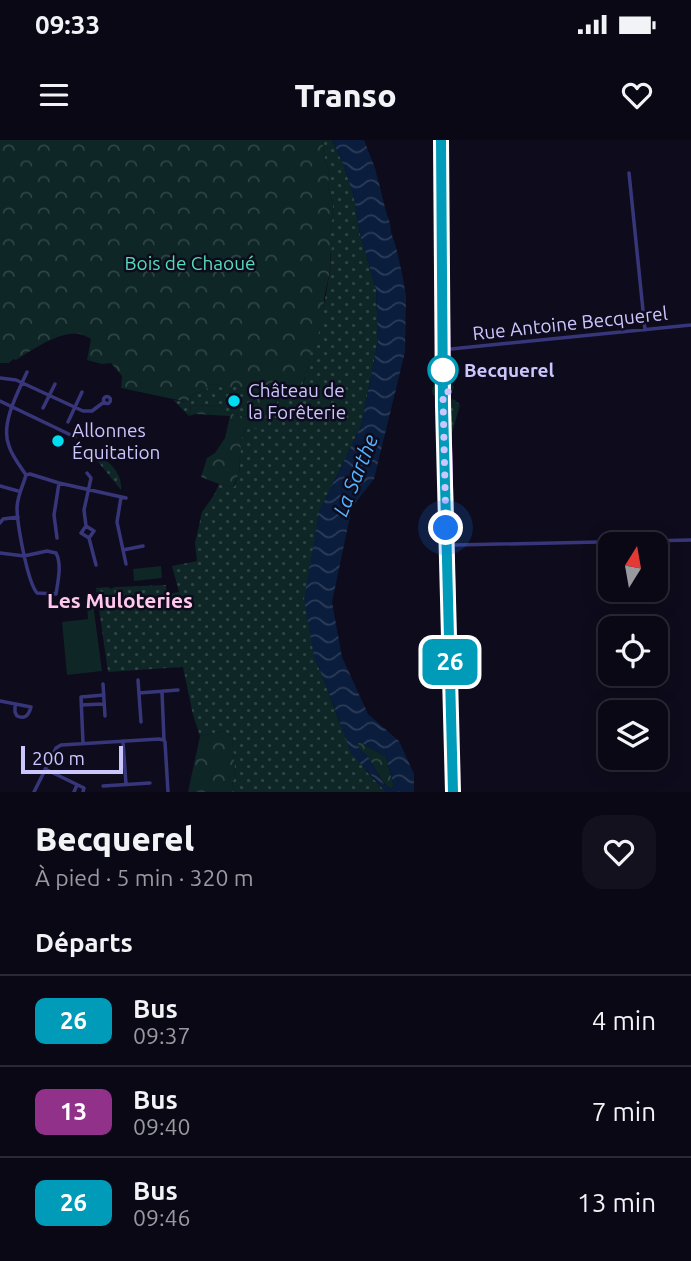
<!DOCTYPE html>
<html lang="fr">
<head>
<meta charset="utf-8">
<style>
  body { margin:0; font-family:Ubuntu,sans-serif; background:#13111e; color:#f1f3f6; height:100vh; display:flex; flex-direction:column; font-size:26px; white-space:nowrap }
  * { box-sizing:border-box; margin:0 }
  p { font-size:23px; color:#999aa0 }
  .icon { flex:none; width:38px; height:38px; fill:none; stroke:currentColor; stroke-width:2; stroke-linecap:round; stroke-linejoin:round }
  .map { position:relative; height:652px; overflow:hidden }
  .drawer { display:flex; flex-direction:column; background:#0a0815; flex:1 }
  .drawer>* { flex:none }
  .badge { padding:0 14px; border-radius:10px; font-size:24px; line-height:46px }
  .needle { width:46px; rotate:11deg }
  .buttons { position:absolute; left:598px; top:392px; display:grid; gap:14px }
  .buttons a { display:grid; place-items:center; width:70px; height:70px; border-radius:14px; background:#0a0815; box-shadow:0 4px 18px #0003,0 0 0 2px #2a2934; font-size:35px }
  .scale { position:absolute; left:21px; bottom:18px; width:102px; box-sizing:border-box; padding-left:7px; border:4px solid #ccc6ff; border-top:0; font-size:19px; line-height:24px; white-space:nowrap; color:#ccc6ff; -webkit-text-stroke:5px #0e0b1c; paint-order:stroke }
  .you { position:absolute; width:35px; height:35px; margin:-18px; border:5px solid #fff; border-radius:50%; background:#1a73e8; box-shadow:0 0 0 10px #1a73e833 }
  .map>.badge { position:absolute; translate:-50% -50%; box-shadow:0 0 0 4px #fff }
  h2 { padding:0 35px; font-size:26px; line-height:63px }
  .round { display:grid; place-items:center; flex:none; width:74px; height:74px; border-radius:21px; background:#13111e }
  .overview { display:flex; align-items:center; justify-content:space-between; height:119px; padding:0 35px }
  h1 { font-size:33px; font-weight:800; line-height:52px }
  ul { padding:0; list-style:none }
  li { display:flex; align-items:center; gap:21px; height:91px; padding:0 35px; border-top:2px solid #2a2934 }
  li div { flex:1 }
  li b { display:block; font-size:26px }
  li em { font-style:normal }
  li .badge { min-width:77px; font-weight:700; text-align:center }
  .status { display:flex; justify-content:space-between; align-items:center; height:49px; padding:0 35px; background:#0a0815; direction:ltr }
  .status svg { height:19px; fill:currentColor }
  header { display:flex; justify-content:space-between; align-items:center; height:91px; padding:0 35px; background:#0a0815; font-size:32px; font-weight:800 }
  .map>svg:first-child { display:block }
</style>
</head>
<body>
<div class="status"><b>09:33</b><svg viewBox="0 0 49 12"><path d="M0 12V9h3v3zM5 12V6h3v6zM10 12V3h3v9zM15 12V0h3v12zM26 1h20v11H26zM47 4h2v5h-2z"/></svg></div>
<header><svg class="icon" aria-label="menu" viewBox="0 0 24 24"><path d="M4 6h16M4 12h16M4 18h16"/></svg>Transo<svg class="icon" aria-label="heart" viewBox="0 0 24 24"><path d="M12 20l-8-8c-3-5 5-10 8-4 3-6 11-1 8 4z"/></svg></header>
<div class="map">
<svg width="691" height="652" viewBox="0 0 691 652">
  <defs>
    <pattern id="grass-dots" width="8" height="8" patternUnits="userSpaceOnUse" patternTransform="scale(1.75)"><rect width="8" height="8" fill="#0e2625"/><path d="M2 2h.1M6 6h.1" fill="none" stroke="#304446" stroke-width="1.8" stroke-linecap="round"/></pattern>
    <pattern id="forest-crowns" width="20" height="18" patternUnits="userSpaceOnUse" patternTransform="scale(1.75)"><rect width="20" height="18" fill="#0e2625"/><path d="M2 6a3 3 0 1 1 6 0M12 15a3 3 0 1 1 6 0" fill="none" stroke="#304446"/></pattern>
    <pattern id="water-waves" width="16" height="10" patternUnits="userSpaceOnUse" patternTransform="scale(1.75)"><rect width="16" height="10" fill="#0a1d3c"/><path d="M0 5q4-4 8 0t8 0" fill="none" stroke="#2c3c59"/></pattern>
  </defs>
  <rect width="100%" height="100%" fill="#0e0b1c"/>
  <!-- grass -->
  <path fill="url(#grass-dots)" d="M 322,0 L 332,0 L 344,26 L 354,57 L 360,94 L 376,149 L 378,201 L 361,286 L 319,372 L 314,517 L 324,540 L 340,584 L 367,632 L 386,652 L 234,652 L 232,645 L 235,634 L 232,596 L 224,591 L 200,596 L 193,575 L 183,527 L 108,532 L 96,448 L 109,447 L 110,449 L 115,447 L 166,445 L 167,454 L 179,452 L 172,426 L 197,421 L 195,403 L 202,372 L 214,355 L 219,344 L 234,347 L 239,333 L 241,301 L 247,286 L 250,286 L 276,270 L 279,246 L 284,246 L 300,252 L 302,248 L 315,200 L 320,188 L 331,125 L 330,89 L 332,82 L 333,64 L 328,48 L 329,33 L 325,19 Z
    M 443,218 L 444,282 C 439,273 436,268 443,259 L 433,255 L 432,251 Z
    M 448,232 L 454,248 L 448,258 L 455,260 L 460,265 L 449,304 Z
    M 216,244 L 225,248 L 229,254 L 234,245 L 256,252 L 250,273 L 246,277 L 228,273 L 219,265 L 191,266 L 189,276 L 173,260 L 187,262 L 194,254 L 206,250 L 209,245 Z
    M 94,317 C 109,317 123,335 121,350 Z"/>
  <!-- forest -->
  <path fill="url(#forest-crowns)" d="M 0,0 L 322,0 L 325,19 L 329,33 L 328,48 L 333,64 L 332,82 L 330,89 L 332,107 L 330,114 L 331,125 L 324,159 L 323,179 L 300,252 L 284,246 L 279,246 C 274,266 281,282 256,289 L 250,286 L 247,286 L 241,301 L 239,333 L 233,347 L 219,344 L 201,337 L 207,318 L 215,313 L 225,298 L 230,276 L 195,274 L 189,276 L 191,266 L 219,265 L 228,273 L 246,277 L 250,273 L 256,252 L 234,245 L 229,254 L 227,254 L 225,248 L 216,244 L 209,245 L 206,250 L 194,254 L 187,262 L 121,248 L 122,236 L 111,223 L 102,224 L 87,220 L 91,199 C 90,198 81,194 80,194 C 61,190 32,210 16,220 L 13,219 L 9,223 L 0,223 Z
    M 224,591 L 232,596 L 235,634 L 232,645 L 234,652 L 188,652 L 200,596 Z
    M 360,602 L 386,617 L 394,647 L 390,649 C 376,637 374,619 359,609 L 358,603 Z"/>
  <!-- pitch -->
  <path fill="#0e2625" d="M 161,426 L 162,438 L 134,441 L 133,429 Z
    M 86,456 L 92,456 L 102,531 L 67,535 L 62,482 L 88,479 Z"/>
  <!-- water -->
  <path fill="url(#water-waves)" fill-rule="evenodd" d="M 332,0 L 364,0 L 375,28 L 387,75 L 390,83 L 391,92 L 396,107 L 403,138 L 406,157 L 405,212 L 374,339 L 352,367 L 332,462 L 342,517 L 368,574 L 399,601 L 414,634 L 414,652 L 386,652 L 351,613 L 324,540 L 314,517 L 304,459 L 319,372 L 361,286 L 378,201 L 376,149 L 360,94 L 354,57 L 344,26 ZM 360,602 L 386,617 L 394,647 L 390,649 C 375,638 374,617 359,609 L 358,603 Z"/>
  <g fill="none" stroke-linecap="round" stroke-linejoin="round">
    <!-- street -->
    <path stroke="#38367b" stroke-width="3.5" d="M 629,33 L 645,190
      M 451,209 L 691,185
      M 27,232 C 18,252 0,284 9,306 C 12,316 20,326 26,335 L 30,334 L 59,343 L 126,358
      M 0,238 L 16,240 L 83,271 L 92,271 L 104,262
      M103.5 260a3.5 3.5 0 1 1 7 0a3.5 3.5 0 1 1-7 0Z
      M 0,261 L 75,297
      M 43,268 L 55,244
      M 68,282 L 82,252
      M 0,346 L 18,351
      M 121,357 L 117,382 L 123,410 L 143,406
      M 0,383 L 3,379 L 18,377
      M 86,386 L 81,393 L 89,398 L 94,391 L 86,386 L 84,370 L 91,338 L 87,333
      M 57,398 L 54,375 L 59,343
      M 89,398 L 96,425
      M 455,405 L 691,400
      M 123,410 L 126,424
      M 0,413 L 24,416 L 47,411 L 56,413 C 62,424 58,441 56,454 L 37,453 C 27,441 17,383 17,367 C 18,354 23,346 26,335
      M 138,540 L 141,582
      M 103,544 L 105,576
      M 162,552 L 164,600
      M 139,553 L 178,550
      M 0,561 L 31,567 C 29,574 26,580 17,576 L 15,572 L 15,564
      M 81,565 L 103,564
      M 123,601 L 126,644
      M 83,603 L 81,557 L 104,555
      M 45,629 L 84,648 L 83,652
      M 103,646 L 150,643
      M 34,652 L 56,608 L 61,605 L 159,599 L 164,600 L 165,602 L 168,652
      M 74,652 L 77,645"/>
    <!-- primary -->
    <path stroke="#b94efe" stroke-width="6" d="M 441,0 L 444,266 L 453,652
      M 445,0 L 448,259 L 457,652"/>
  </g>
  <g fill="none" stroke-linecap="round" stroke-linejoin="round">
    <defs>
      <path id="line" d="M 441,0 L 443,266 L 453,652"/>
    </defs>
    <!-- line casing -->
    <use href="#line" stroke="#fff" stroke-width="16"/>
    <!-- line -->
    <use href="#line" stroke="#009bb9" stroke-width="10"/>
    <!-- walk -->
    <path stroke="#ccc6ff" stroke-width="7" stroke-dasharray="0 12.6" d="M 443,230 L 448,232 L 448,259 L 443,259 L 446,388"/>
  </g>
  <!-- markers -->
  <circle fill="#fff" stroke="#009bb9" stroke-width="3.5" cx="443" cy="230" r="14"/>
  <g fill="#01dcf0" stroke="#0e0b1c" stroke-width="2.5">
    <circle cx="234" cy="261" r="7"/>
    <circle cx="58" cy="301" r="7"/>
  </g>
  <g text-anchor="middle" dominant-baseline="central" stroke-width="5" stroke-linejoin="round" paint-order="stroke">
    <!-- park labels -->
    <g font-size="19" fill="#54ddb9" stroke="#0e0b1c">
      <text x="190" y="123">Bois de Chaoué</text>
    </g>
    <!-- street labels -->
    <g font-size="19" fill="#ccc6ff" stroke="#0e0b1c">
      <text transform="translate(570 183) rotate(-6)">Rue Antoine Becquerel</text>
    </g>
    <!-- stop labels -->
    <g font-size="19" font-weight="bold" fill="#ccc6ff" stroke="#0e0b1c" text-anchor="start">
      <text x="464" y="230">Becquerel</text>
    </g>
    <!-- poi labels -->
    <g font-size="19" fill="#ccc6ff" stroke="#0e0b1c" text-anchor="start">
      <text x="248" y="250">Château de<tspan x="248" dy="22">la Forêterie</tspan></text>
      <text x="72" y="290">Allonnes<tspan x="72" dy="22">Équitation</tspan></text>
    </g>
    <!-- water labels -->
    <g font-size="21" font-style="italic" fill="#55b3fe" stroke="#0e0b1c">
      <text transform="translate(355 335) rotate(-68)">La Sarthe</text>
    </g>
    <!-- neighbourhood labels -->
    <g font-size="21" font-weight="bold" fill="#ffc8ec" stroke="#0e0b1c">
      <text x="120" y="460">Les Muloteries</text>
    </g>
  </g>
</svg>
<div class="buttons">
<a><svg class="needle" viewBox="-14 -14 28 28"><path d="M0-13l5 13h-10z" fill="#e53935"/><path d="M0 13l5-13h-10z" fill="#999aa0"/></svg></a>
<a><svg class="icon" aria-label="locate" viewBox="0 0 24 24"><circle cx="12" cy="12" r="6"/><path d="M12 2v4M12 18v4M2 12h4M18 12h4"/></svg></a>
<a><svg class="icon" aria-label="layers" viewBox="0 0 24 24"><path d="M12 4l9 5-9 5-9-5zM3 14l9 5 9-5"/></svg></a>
</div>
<div class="scale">200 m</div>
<div class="you" style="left:446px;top:388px"></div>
<b class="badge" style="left:450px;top:522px;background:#009bb9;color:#fff">26</b>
</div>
<section class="drawer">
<div class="overview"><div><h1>Becquerel</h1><p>À pied · 5 min · 320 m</p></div><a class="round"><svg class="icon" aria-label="heart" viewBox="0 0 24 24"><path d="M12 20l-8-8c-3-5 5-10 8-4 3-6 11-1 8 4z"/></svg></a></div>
<h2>Départs</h2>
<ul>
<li><span class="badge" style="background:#009bb9;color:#fff">26</span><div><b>Bus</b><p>09:37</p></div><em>4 min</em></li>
<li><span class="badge" style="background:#923189;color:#fff">13</span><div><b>Bus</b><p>09:40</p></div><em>7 min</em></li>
<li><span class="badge" style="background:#009bb9;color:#fff">26</span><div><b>Bus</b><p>09:46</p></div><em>13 min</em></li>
</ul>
</section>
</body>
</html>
